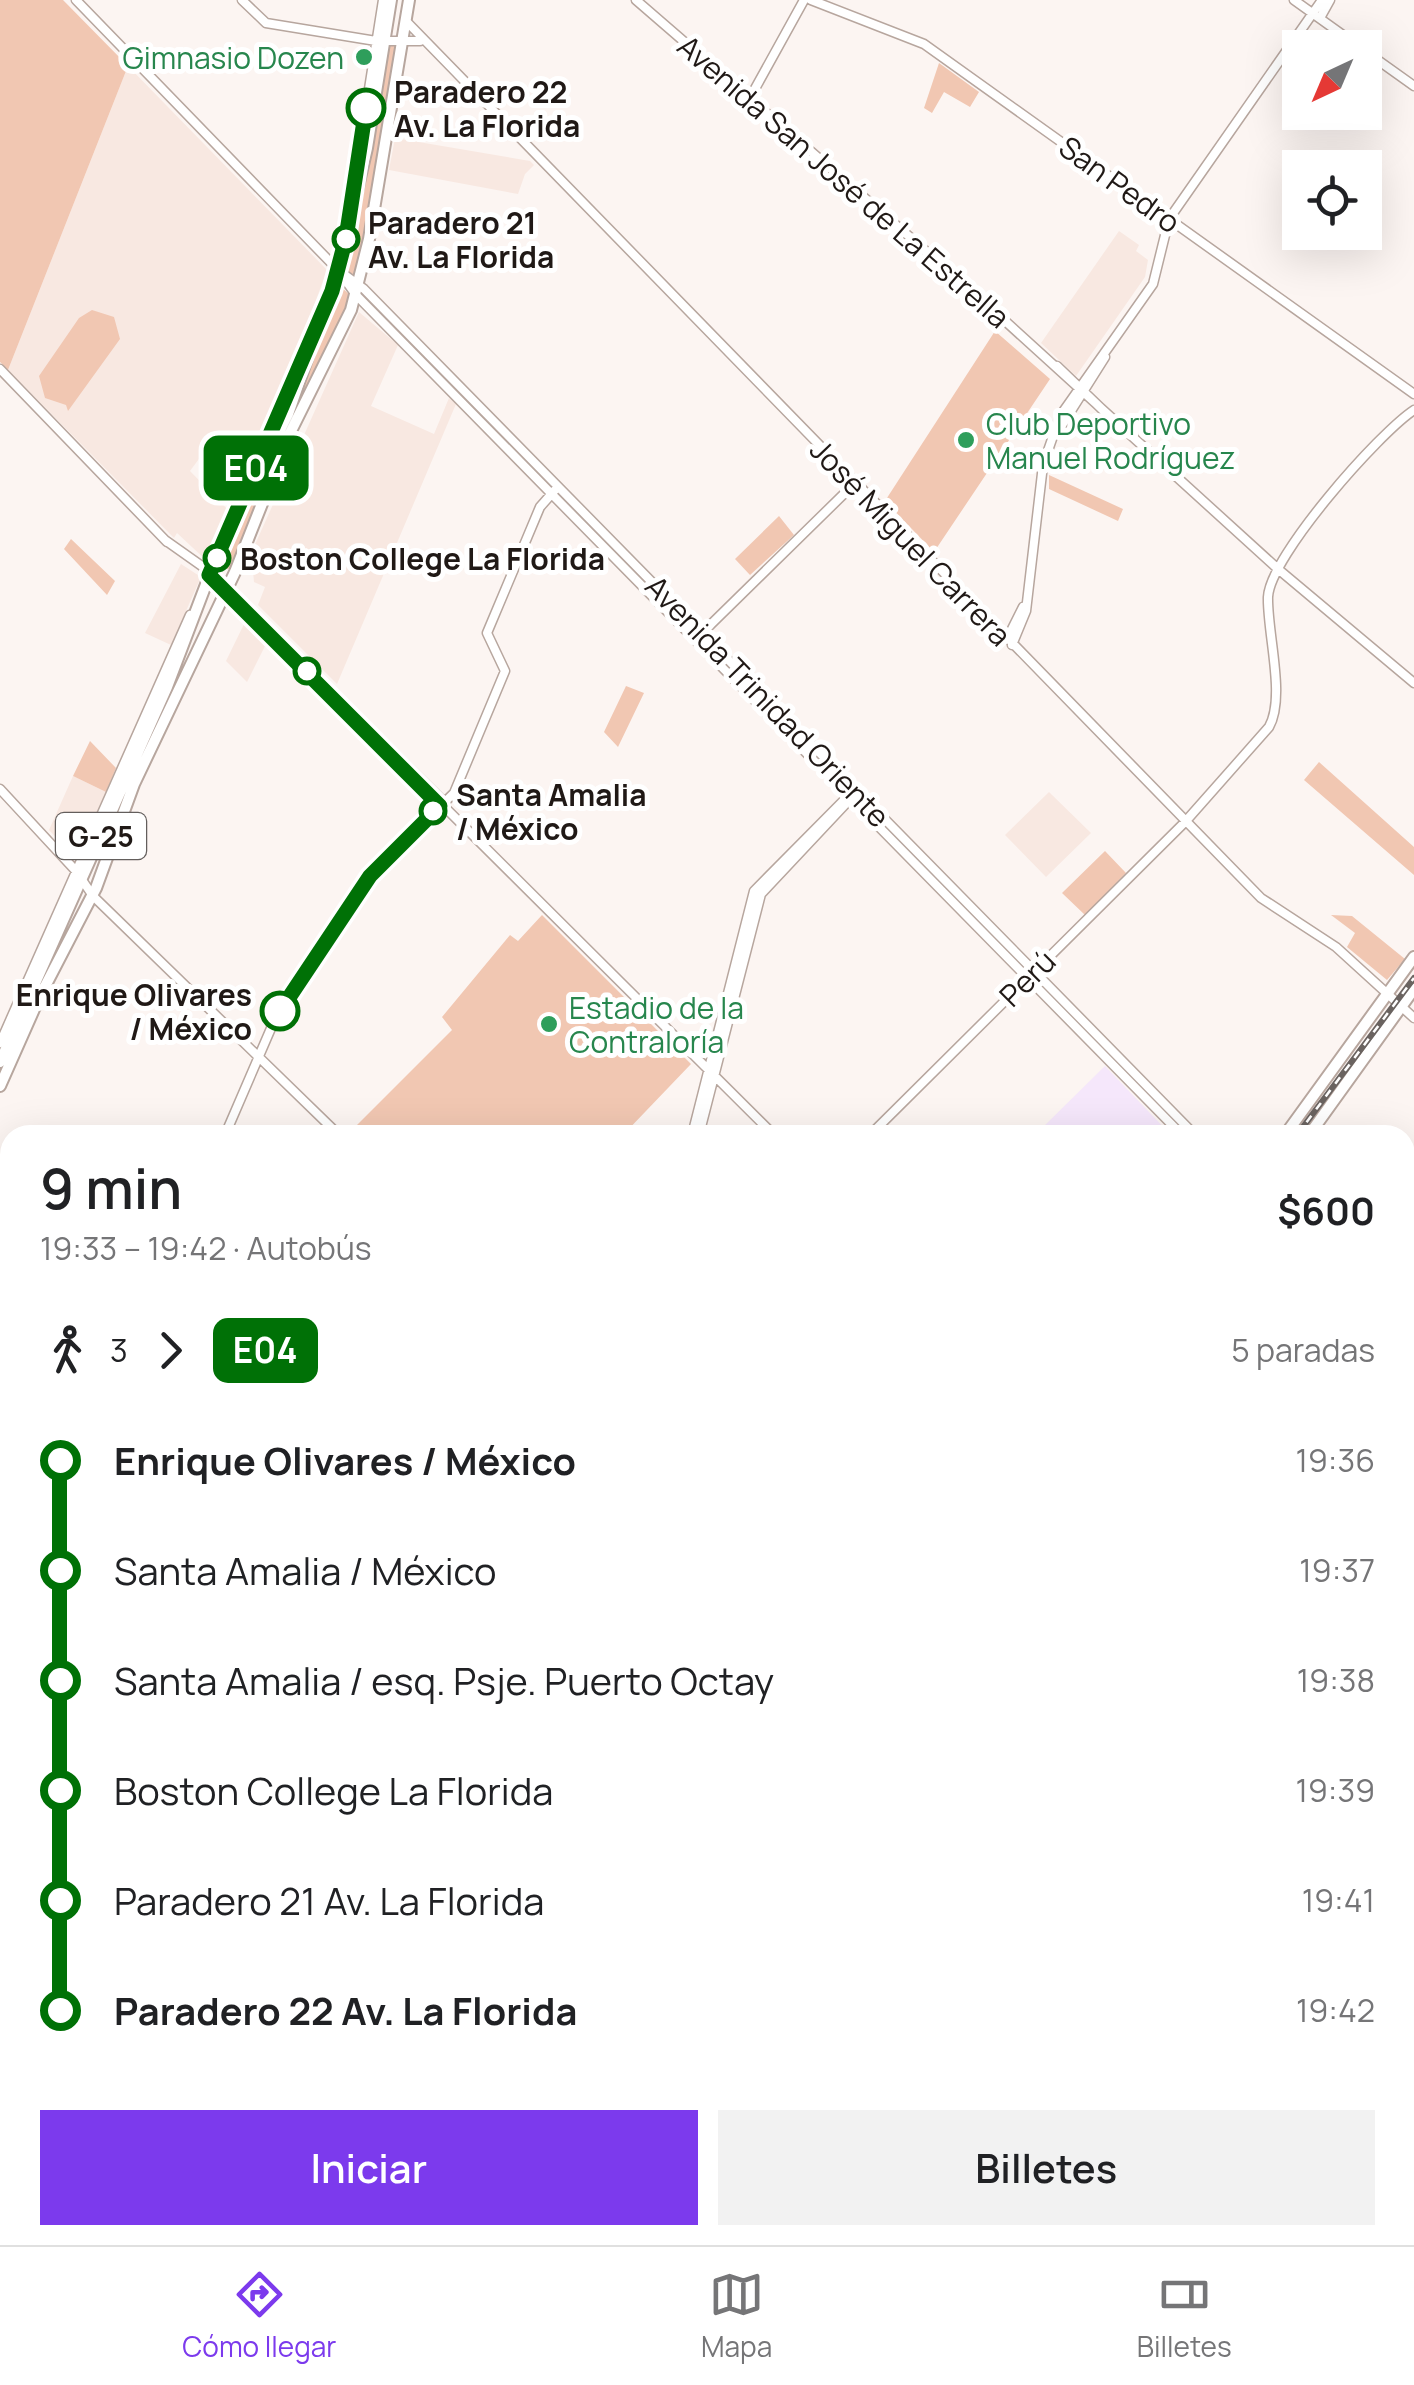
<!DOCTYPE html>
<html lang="es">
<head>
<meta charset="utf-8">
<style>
  body { margin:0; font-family:Manrope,sans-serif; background:#f2f2f2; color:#202124; height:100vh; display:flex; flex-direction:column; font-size:38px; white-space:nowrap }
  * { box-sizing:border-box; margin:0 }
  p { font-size:32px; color:#757577 }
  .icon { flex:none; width:55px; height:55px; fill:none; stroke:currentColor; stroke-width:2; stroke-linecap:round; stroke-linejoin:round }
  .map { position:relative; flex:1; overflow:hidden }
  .side { position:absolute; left:0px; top:1125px; width:1415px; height:1120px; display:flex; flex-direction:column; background:#fff; border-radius:30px 30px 0 0; box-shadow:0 10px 40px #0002 }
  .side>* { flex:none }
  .badge { padding:0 20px; border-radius:15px; font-size:35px; line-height:65px }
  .needle { width:65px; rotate:224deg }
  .tools { position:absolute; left:1282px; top:30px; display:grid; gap:20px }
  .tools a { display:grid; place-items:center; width:100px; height:100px; border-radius:0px; background:#fff; box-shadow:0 10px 40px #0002; font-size:50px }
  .map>.badge { position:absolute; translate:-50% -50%; box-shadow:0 0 0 5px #fff }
  .legs { display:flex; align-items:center; gap:15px; height:110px; padding:0 40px; font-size:32px }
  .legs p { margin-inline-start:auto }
  .overview { display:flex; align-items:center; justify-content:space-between; height:170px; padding:0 40px }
  h1 { font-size:55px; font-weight:600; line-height:75px }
  .action { display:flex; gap:20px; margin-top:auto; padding:20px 40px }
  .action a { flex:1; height:115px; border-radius:0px; background:#7c3aed; color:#fff; font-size:40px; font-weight:600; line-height:115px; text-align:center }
  .action a+a { background:#f2f2f2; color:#202124 }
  ul { padding:0 40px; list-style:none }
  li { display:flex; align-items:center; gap:35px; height:110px; font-size:38px }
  li i { display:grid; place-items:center; width:15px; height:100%; margin:0 12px; background:currentColor }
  li i::after { content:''; width:25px; height:25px; margin:-12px; border:8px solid; border-radius:50%; background:#fff }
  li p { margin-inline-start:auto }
  li:first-child i { background:linear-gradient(#0000 50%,currentColor 0) }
  li:last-child i { background:linear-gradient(currentColor 50%,#0000 0) }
  .tabs { display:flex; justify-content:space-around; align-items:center; height:140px; border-top:2px solid #e0e0e0; background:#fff; font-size:28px; color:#757577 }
  .tabs a { display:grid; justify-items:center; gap:5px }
  .tabs .current { color:#7c3aed }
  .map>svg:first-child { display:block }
</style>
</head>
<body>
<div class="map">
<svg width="1414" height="2245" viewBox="0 0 1414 2245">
  <rect width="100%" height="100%" fill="#fcf5f2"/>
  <!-- built -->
  <path fill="#f8e8e1" d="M 128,66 L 327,270 L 277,407 L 261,431 L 241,436 L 232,444 L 213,440 L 190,471 L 231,513 L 208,562 L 177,533 L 174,538 L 8,370 Z
    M 395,138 L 530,161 L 534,165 L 525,174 L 518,194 L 389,170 Z
    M 1119,231 L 1139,245 L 1136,251 L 1148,260 L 1145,277 L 1076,376 L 1041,343 Z
    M 359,312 L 398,345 L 371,406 L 434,434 L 449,398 L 456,404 L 337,684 L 258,605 L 265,587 L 254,582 L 253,571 L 245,567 Z
    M 181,564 L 201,577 L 171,645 L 145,633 Z
    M 246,620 L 267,642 L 247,682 L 226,661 Z
    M 73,776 L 106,792 L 75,858 L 49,830 Z
    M 1049,792 L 1091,833 L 1046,877 L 1005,835 Z"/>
  <!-- industrial -->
  <path fill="#f5e7fb" d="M 1105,1066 L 1171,1135 L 1035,1135 Z"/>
  <!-- green -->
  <path fill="#f1c7b2" d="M 0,0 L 63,0 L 128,66 L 8,370 L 0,362 Z
    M 397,44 L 357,279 L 344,267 L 386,46 Z
    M 939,63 L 979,92 L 970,107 L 944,92 L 932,113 L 924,108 Z
    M 339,285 L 352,297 L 270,469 L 232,568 L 227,569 L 222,559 L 293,409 Z
    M 92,310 L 114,317 L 120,339 L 68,411 L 66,405 L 45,398 L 39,376 L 79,318 Z
    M 995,331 L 1050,379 L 934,552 L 885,501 Z
    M 1049,475 L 1123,509 L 1118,521 L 1049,489 Z
    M 779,516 L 794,535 L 750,575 L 735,559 Z
    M 71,539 L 115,581 L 107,595 L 64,549 Z
    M 626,686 L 644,693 L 618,747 L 604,732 Z
    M 90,741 L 116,768 L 106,792 L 73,776 Z
    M 1319,762 L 1414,847 L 1414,875 L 1304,780 Z
    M 1105,851 L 1126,873 L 1085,915 L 1062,893 Z
    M 542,915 L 691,1064 L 623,1135 L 347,1135 L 336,1125 L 354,1133 L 352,1130 L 452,1030 L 442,1017 L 510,935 L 518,941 Z
    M 1331,915 L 1352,916 L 1405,959 L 1387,980 L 1347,947 L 1355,933 Z"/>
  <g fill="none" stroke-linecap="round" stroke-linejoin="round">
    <defs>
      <path id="secondary" d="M 76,0 L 338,270 L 356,295 L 1182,1135
        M 242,0 L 266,23 L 376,41 L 420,41
        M 636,0 L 971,290 L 1278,569 L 1414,683
        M 811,0 L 924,44 L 1414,394
        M 1294,0 L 1361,48
        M 1320,18 L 1330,0
        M 406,21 L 1261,898 L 1336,947 L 1414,1018
        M 1365,51 L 1414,86
        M 751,96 L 804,0
        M 351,203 L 383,0
        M 338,270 L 364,289 L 1195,1135
        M 1057,366 L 1108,415
        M 0,369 L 167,542
        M 1057,433 L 1105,357
        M 165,540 L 206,569 L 334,695
        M 700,635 L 854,484
        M 1007,639 L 1023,607
        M 1012,645 L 1026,611 L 1043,465 L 1060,416 L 1153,284 L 1169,219 L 1322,0
        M 330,693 L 774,1135
        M 380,739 L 445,803
        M 0,789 L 76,871 L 93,896 L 339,1135
        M 0,1043 L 190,615
        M 225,1135 L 275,1019 L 336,925 L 370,875 L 454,793 L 505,671 L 487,633 L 540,507 L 555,490
        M 692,1135 L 754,891 L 852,792
        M 699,1135 L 761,894 L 854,795
        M 870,1135 L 1185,822 L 1269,727 C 1286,697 1267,633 1268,597 C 1270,556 1379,433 1414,410
        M 0,1240 L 10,1248
        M 1405,1350 L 1414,1359
        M 0,1624 L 10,1604
        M 1405,1727 L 1414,1707
        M 1405,1763 L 1414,1774
        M 0,1878 L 10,1887
        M 0,2041 L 10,2026
        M 0,2082 L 10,2091
        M 1405,2211 L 1414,2220
        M 168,2235 L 179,2245
        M 393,2235 L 404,2245
        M 666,2235 L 676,2245
        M 1027,2235 L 1037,2245
        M 30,2245 L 37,2235
        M 254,2245 L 257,2235
        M 453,2245 L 458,2235
        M 1184,2245 L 1188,2235"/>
      <path id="primary" d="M 0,1062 L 167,687 L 213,566 L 288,414 L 340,264 L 367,148 L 391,0
        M 0,1086 L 39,998 L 96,888 L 134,784 L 235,572 L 290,433 L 351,310 L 369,239 L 409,0
        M 1285,1135 L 1414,957
        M 1309,1135 L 1414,989
        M 790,2245 L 795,2235
        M 814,2245 L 819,2235"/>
    </defs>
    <!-- secondary casing -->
    <use href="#secondary" stroke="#b7a69e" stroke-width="11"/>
    <!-- primary casing -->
    <use href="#primary" stroke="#b7a69e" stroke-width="14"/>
    <!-- secondary -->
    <use href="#secondary" stroke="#fff" stroke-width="8"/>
    <!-- primary -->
    <use href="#primary" stroke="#fff" stroke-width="10"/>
    <defs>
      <path id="rail" d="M 1297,1135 L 1414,978
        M 804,2245 L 808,2235"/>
    </defs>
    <!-- rail casing -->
    <use href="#rail" stroke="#6a6360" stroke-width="6"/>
    <!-- rail -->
    <use href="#rail" stroke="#fff" stroke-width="2.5" stroke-dasharray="8" stroke-linecap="butt"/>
  </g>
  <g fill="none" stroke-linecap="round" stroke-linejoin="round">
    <defs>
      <path id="line-1" d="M 280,1011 L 370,876 L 440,806 L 209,575 L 332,291 L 346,238 L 366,108"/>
    </defs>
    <!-- line-1 casing -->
    <use href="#line-1" stroke="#fff" stroke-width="22"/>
    <!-- line-1 -->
    <use href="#line-1" stroke="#007106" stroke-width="15"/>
  </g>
  <!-- markers -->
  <g fill="#2e9e5b" stroke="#fff" stroke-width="4">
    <circle cx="364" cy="57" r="10"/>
    <circle cx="966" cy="440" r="10"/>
    <circle cx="549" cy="1024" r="10"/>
  </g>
  <g fill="#fff" stroke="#007106" stroke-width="5">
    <circle cx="366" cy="108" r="18"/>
    <circle cx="346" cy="239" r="12"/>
    <circle cx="217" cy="558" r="12"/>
    <circle cx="307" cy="671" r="12"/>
    <circle cx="433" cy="811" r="12"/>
    <circle cx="280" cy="1011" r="18"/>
  </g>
  <g text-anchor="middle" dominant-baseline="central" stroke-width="10" stroke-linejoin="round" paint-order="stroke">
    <!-- shield labels -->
    <rect fill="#fff" stroke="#635e5c" stroke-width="2.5" x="56" y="813" width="90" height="46" rx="8"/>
    <g font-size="28" font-weight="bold" fill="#201916">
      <text x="101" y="836">G-25</text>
    </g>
    <!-- leisure labels -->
    <g font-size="30" fill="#27864d" stroke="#fff" text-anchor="start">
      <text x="344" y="57" text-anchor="end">Gimnasio Dozen</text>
      <text x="986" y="423">Club Deportivo<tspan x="986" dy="34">Manuel Rodríguez</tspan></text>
      <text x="569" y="1007">Estadio de la<tspan x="569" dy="34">Contraloría</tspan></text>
    </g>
    <!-- stop labels -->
    <g font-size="30" font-weight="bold" fill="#201916" stroke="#fff" text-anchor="start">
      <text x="394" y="91">Paradero 22<tspan x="394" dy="34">Av. La Florida</tspan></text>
      <text x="368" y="222">Paradero 21<tspan x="368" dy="34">Av. La Florida</tspan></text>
      <text x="240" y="558">Boston College La Florida</text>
      <text x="456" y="794">Santa Amalia<tspan x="456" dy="34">/ México</tspan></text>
      <text x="252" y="994" text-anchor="end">Enrique Olivares<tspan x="252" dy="34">/ México</tspan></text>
    </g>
    <!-- street labels -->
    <g font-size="30" fill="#201916" stroke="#fff">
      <text transform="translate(844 181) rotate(41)">Avenida San José de La Estrella</text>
      <text transform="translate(1120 184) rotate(36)">San Pedro</text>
      <text transform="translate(911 542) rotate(46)">José Miguel Carrera</text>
      <text transform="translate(768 701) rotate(46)">Avenida Trinidad Oriente</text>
      <text transform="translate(1027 978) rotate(-45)">Perú</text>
    </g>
  </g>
</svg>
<div class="tools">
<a><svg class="needle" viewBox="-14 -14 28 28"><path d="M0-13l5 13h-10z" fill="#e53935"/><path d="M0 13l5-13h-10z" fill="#757577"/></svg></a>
<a><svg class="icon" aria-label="locate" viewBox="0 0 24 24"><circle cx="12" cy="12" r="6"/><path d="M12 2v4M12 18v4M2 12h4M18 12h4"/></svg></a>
</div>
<b class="badge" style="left:256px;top:468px;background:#007106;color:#fff">E04</b>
<section class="side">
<div class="overview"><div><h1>9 min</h1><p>19:33 – 19:42 · Autobús</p></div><b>$600</b></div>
<div class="legs"><svg class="icon" aria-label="walk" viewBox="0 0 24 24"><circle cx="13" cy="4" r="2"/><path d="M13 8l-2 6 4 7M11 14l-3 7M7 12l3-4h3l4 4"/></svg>3<svg class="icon" aria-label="forward" viewBox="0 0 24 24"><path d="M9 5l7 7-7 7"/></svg><b class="badge" style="background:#007106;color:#fff">E04</b><p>5 paradas</p></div>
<ul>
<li><i style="color:#007106"></i><b>Enrique Olivares / México</b><p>19:36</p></li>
<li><i style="color:#007106"></i><span>Santa Amalia / México</span><p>19:37</p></li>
<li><i style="color:#007106"></i><span>Santa Amalia / esq. Psje. Puerto Octay</span><p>19:38</p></li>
<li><i style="color:#007106"></i><span>Boston College La Florida</span><p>19:39</p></li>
<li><i style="color:#007106"></i><span>Paradero 21 Av. La Florida</span><p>19:41</p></li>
<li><i style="color:#007106"></i><b>Paradero 22 Av. La Florida</b><p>19:42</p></li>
</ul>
<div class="action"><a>Iniciar</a><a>Billetes</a></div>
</section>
</div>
<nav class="tabs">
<a class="current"><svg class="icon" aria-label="directions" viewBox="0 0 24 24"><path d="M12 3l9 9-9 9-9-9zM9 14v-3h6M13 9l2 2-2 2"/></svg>Cómo llegar</a>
<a><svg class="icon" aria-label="map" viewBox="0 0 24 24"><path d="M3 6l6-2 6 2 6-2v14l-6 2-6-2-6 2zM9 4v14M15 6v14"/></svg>Mapa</a>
<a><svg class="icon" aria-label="tickets" viewBox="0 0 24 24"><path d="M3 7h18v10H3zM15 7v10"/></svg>Billetes</a>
</nav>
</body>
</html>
